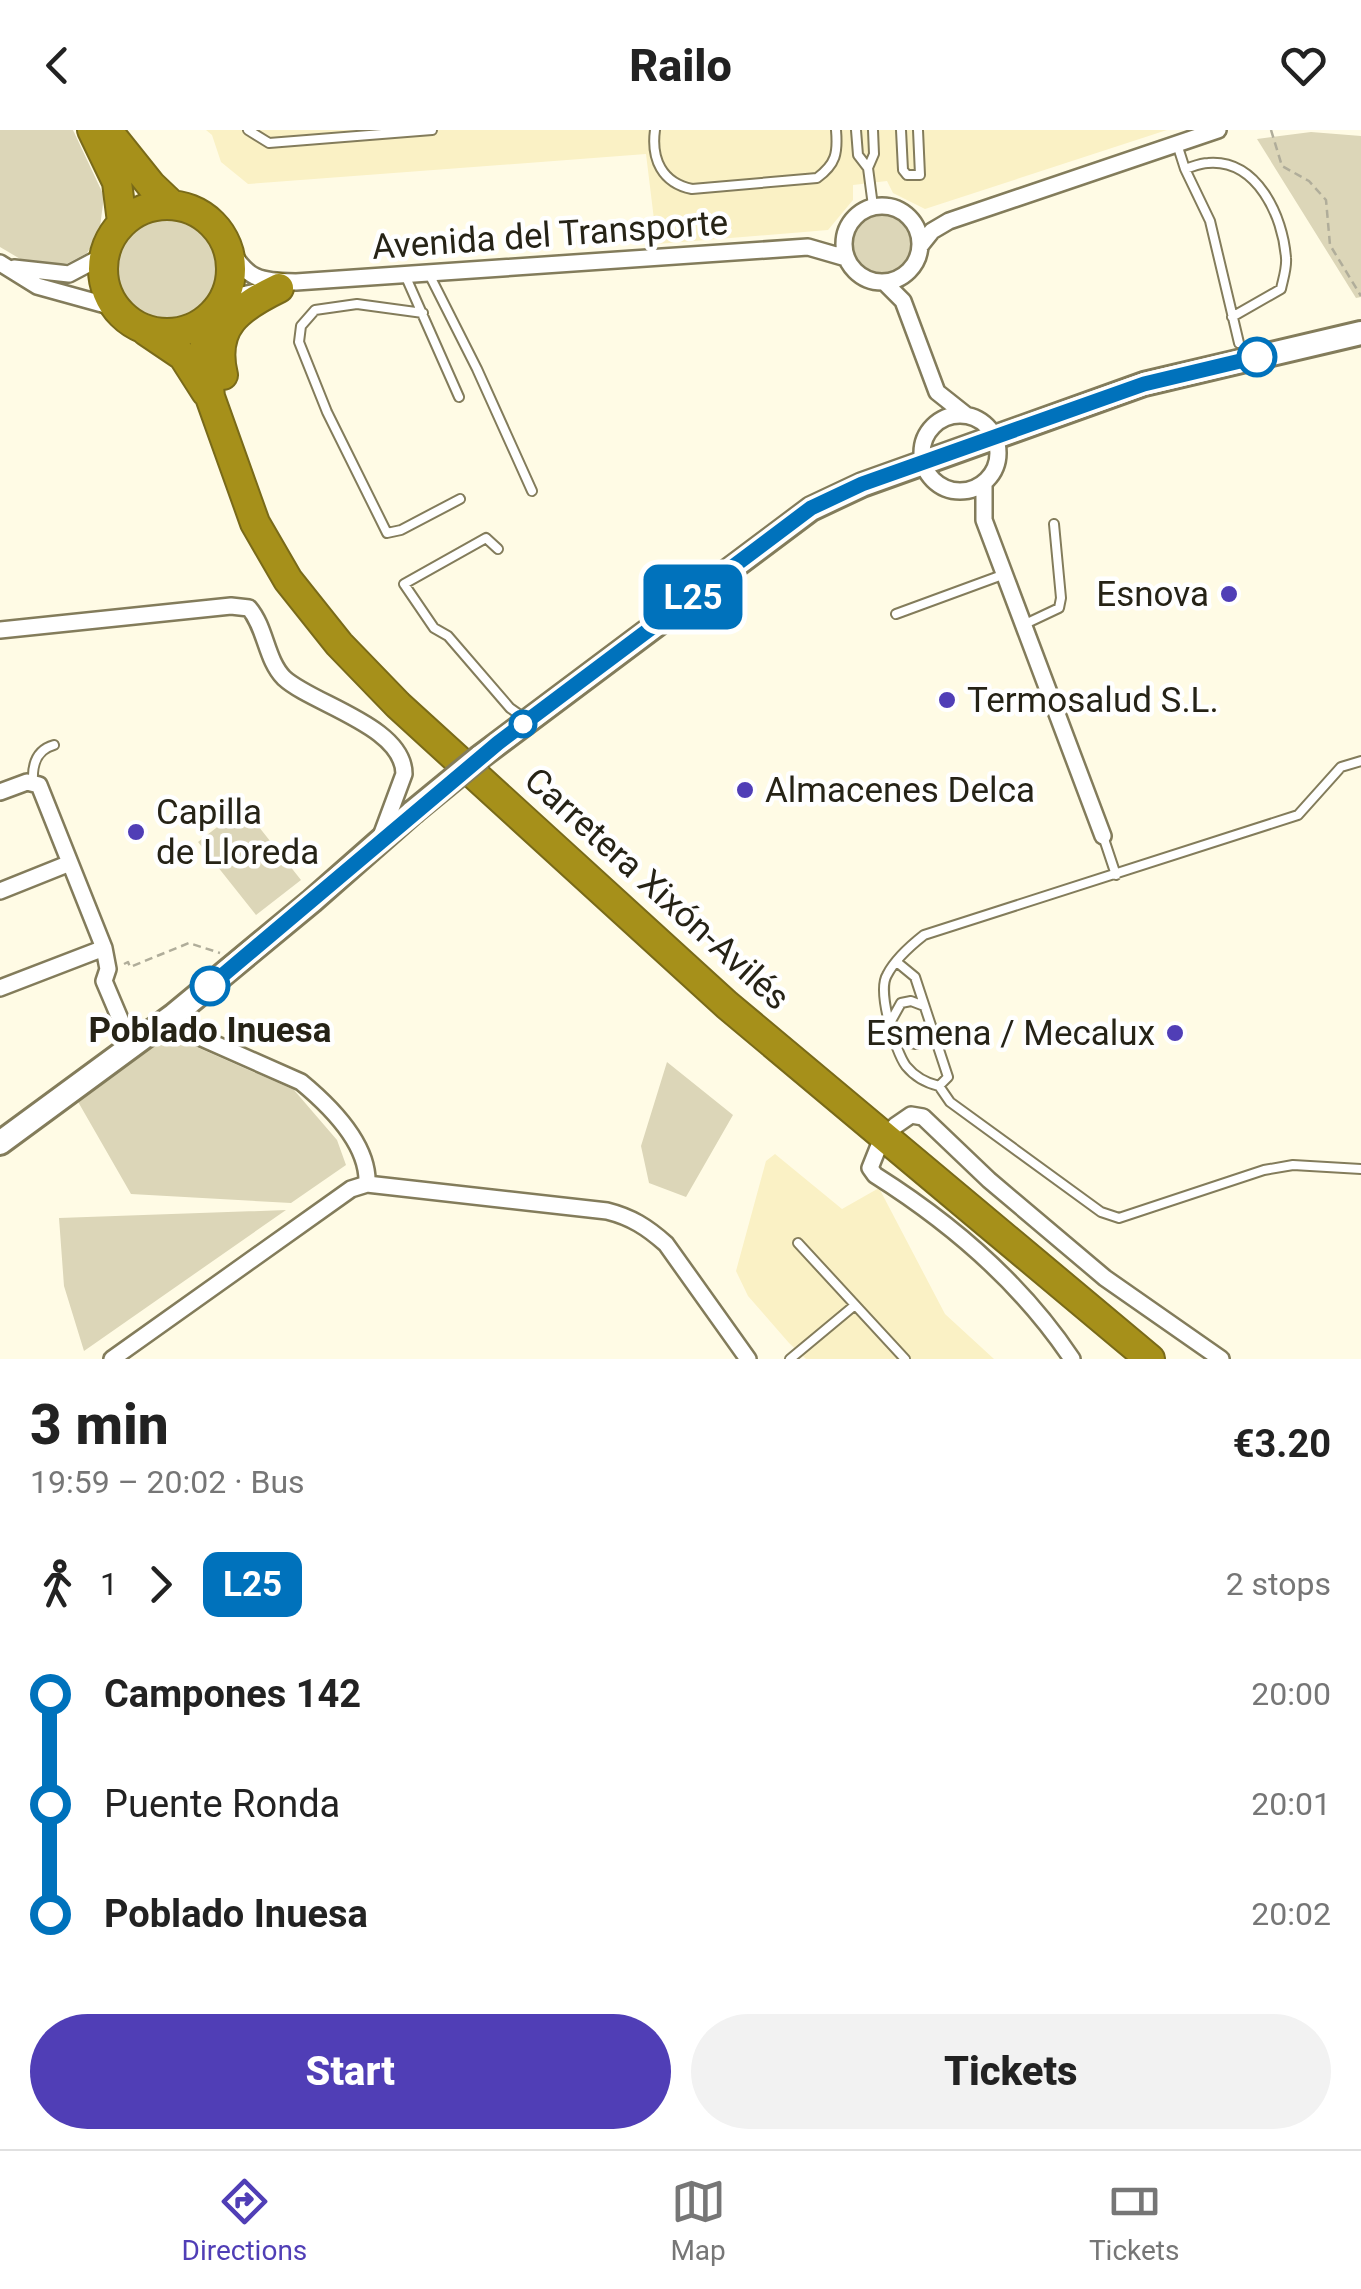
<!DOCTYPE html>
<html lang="en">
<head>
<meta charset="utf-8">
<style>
  body { margin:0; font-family:Roboto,sans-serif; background:#f2f2f2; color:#222; height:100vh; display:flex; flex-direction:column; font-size:38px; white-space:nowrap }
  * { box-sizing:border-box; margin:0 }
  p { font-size:32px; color:#767676 }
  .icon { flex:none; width:55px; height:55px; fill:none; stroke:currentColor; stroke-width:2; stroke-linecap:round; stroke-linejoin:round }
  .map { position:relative; height:1229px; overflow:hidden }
  .sheet { display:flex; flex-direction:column; background:#fff; flex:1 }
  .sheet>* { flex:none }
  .badge { padding:0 20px; border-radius:15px; font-size:35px; line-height:65px }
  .map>.badge { position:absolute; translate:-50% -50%; box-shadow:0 0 0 5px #fff }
  .legs { display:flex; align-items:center; gap:15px; height:110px; padding:0 30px; font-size:32px }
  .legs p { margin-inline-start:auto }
  .overview { display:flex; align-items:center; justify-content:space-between; height:170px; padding:0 30px }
  h1 { font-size:55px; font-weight:800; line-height:75px }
  .primary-button { display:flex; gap:20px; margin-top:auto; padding:20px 30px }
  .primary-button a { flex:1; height:115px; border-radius:60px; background:#503eb6; color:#fff; font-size:40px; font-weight:800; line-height:115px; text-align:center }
  .primary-button a+a { background:#f2f2f2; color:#222 }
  ul { padding:0 30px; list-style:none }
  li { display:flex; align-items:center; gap:35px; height:110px; font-size:38px }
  li i { display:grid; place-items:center; width:15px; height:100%; margin:0 12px; background:currentColor }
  li i::after { content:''; width:25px; height:25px; margin:-12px; border:8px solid; border-radius:50%; background:#fff }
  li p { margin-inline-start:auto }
  li:first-child i { background:linear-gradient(#0000 50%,currentColor 0) }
  li:last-child i { background:linear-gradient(currentColor 50%,#0000 0) }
  header { display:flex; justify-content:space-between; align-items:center; height:130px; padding:0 30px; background:#fff; font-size:45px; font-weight:800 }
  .dock { display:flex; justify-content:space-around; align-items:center; height:140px; border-top:2px solid #e0e0e0; background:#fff; font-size:28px; color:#767676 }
  .dock a { display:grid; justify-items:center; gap:5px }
  .dock .on { color:#503eb6 }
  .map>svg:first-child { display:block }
</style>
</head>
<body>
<header><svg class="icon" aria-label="back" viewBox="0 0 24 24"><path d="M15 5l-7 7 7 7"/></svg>Railo<svg class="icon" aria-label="heart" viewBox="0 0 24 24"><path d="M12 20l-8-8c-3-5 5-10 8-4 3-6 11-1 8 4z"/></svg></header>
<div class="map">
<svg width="1361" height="1229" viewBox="0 0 1361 1229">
  <rect width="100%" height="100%" fill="#fffbe5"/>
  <!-- built -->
  <path fill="#faf1c5" d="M 206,0 L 1167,0 L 925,79 L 893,63 L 887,51 L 853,55 L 853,70 L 828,100 L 657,114 L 646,24 L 248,54 L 221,32 L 212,5 Z
    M 775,1024 L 842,1079 L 879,1058 L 945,1184 L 994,1229 L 806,1229 L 789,1213 L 748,1166 L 736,1141 L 766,1031 Z"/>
  <!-- green -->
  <path fill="#dcd6b8" d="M 0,0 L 73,0 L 104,66 L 99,105 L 87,123 L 68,133 L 43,136 L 22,130 L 0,117 Z
    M 1311,2 L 1361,6 L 1361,167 L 1356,168 L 1257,9 Z
    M852 114a30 30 0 1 1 60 0a30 30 0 1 1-60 0Z
    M111 140a55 55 0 1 1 110 0a55 55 0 1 1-110 0Z
    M 243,677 L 301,750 L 256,785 L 198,712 Z
    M 176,908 L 294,960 L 337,1010 L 346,1035 L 291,1073 L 131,1064 L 77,970 L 148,914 Z
    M 667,932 L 733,985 L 686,1067 L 649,1053 L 641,1016 Z
    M 286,1080 L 84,1221 L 64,1156 L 59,1088 Z"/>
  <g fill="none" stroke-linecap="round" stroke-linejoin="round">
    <defs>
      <path id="lane" d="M 248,0 L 269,13 L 432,0
        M 655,0 C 651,29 662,53 692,59 L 817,48 C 836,34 838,23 836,0
        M 856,0 L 858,25 L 868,38
        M 873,0 L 874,24 L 868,38 L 873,76
        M 901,0 L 903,40 L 907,45 L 920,45 L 918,0
        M 1177,14 L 1185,39 C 1192,37 1200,33 1208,33 C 1257,29 1283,86 1286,128 C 1287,138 1283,149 1281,159 L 1232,187
        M 1185,39 L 1210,91 L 1239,213
        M 429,144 L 477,239 L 532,361
        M 405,145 L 459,267
        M 423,183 L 357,174 L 315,180 L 301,196 L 299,212 L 327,282 L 387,403 L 401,400 L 460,369
        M 498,419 L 486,408 L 404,454 L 434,498 L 448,506 L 510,578 L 527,590
        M 896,484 L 1005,444
        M 1023,495 L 1059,478 L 1061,468 L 1054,394
        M 33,652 C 32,635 36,620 54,615
        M 1103,706 L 1116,745
        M 898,833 L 915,847 L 948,947 L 939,956 C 926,953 915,947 906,936 C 895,921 877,861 887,845 C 895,829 910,816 924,805 L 1298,685 L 1341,637 L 1361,631
        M 891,891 L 901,873 L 911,871 L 924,876
        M 895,910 L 916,914 L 932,898
        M 939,956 L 950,972 L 1101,1082 L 1119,1088 L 1264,1040 L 1293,1035 L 1361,1039
        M 798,1113 L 905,1229
        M 790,1229 L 855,1175"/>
      <path id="street" d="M844 114a38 38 0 1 1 76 0a38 38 0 1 1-76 0Z
        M 228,116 C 248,150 258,151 296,152 L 808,117 L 846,128
        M 920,116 L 932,101 L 949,91 L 1218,0
        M 0,133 L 37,156 L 113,177
        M 14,138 L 69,144 L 103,126
        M 884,152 L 903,171 L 937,262 L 966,285
        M 225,169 L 260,161
        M922 323a38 38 0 1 1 76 0a38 38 0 1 1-76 0Z
        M 984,353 L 984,390 L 1103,706
        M 0,500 L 231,476 L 249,478 C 266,498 266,530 284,548 C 312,574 404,596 404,644 L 381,706
        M 0,662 L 27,652 L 39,655 L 104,818 L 108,839 L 104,851 L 132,917
        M 0,761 L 70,733
        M 0,858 L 104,818
        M 174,885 L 188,902 L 301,952 C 330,976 369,1014 367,1054 L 607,1081 C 631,1087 647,1097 666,1114 L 748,1229
        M 895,996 L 911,985 L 923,987 L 989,1050 L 1105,1148 L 1221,1229
        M 878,1018 L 870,1038 L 875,1045 C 951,1093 1022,1154 1072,1229
        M 112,1229 L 351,1059 L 367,1054"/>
      <path id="secondary" d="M 480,627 L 811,379 L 862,355 L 1144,254 L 1361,203
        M 0,1013 L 174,885 L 312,771 L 413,682"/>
      <path id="highway" d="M 92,0 L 117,52 L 122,92
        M 107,0 L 151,55 L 171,74
        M103 139a64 64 0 1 1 128 0a64 64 0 1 1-128 0Z
        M 203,193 L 210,267 L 255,393 L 288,450 L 339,514 L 398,575 L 727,875 L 1150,1229
        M 146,201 L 183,226 L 206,262
        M 223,245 C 211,196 240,177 279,158"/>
    </defs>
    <!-- lane casing -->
    <use href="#lane" stroke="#837c5b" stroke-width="12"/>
    <!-- street casing -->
    <use href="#street" stroke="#837c5b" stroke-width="20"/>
    <!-- secondary casing -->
    <use href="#secondary" stroke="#837c5b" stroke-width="28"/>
    <!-- highway casing -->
    <use href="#highway" stroke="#796a19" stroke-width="32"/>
    <!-- path -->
    <path stroke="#b0ad9a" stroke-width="2.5" stroke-dasharray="8 5" stroke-linecap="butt" d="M 1271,0 L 1282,36 L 1309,51 L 1326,70 L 1330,115 L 1361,166
      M 124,834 L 128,832 L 130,837 L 189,813 L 220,823"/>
    <!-- lane -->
    <use href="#lane" stroke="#fff" stroke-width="8"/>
    <!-- street -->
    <use href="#street" stroke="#fff" stroke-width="15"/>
    <!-- secondary -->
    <use href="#secondary" stroke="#fff" stroke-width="22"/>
    <!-- highway -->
    <use href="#highway" stroke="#a6901a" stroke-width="28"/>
    <defs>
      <path id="secondary-bridge" d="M 413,682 L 480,627"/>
    </defs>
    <!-- secondary-bridge casing -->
    <use href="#secondary-bridge" stroke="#837c5b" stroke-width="28" stroke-linecap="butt"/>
    <!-- secondary-bridge -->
    <use href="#secondary-bridge" stroke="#fff" stroke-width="22"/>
  </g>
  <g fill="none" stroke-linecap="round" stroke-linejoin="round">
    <defs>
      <path id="line-1" d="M 210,856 L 498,613 L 811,378 L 862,354 L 1144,254 L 1257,227"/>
    </defs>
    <!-- line-1 casing -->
    <use href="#line-1" stroke="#fff" stroke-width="22"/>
    <!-- line-1 -->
    <use href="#line-1" stroke="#0072bc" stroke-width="15"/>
  </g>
  <!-- markers -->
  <g fill="#fff" stroke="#0072bc" stroke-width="5">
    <circle cx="1257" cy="227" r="18"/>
    <circle cx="523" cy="594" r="12"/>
    <circle cx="210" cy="856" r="18"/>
  </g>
  <g fill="#503eb6" stroke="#fff" stroke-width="4">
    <circle cx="1229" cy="464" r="10"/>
    <circle cx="947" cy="570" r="10"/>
    <circle cx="745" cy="660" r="10"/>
    <circle cx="136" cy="702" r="10"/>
    <circle cx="1175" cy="903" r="10"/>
  </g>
  <g text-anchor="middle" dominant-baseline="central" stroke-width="9" stroke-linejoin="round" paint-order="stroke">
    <!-- street labels -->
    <g font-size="35" fill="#262316" stroke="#fff">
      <text transform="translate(550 105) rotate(-4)">Avenida del Transporte</text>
      <text transform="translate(657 759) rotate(42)">Carretera Xixón-Avilés</text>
    </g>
    <!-- poi labels -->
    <g font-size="35" fill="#262316" stroke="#fff" text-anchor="start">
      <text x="1209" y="464" text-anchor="end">Esnova</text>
      <text x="967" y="570">Termosalud S.L.</text>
      <text x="765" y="660">Almacenes Delca</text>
      <text x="156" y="682">Capilla<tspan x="156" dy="40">de Lloreda</tspan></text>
      <text x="1155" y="903" text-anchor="end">Esmena / Mecalux</text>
    </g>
    <!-- stop labels -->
    <g font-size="35" font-weight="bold" fill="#262316" stroke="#fff">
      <text x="210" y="900">Poblado Inuesa</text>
    </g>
  </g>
</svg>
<b class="badge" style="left:693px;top:467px;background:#0072bc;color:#fff">L25</b>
</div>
<section class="sheet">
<div class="overview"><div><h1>3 min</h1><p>19:59 – 20:02 · Bus</p></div><b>€3.20</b></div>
<div class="legs"><svg class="icon" aria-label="walk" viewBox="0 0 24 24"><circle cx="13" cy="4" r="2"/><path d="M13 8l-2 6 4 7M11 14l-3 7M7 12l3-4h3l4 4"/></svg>1<svg class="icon" aria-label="forward" viewBox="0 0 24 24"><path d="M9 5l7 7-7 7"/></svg><b class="badge" style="background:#0072bc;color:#fff">L25</b><p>2 stops</p></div>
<ul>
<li><i style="color:#0072bc"></i><b>Campones 142</b><p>20:00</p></li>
<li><i style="color:#0072bc"></i><span>Puente Ronda</span><p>20:01</p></li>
<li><i style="color:#0072bc"></i><b>Poblado Inuesa</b><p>20:02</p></li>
</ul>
<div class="primary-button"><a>Start</a><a>Tickets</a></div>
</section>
<nav class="dock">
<a class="on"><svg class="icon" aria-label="directions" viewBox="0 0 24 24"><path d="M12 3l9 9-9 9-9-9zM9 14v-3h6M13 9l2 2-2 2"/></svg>Directions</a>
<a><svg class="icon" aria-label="map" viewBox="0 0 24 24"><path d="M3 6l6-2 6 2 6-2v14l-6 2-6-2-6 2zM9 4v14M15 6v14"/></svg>Map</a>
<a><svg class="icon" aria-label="tickets" viewBox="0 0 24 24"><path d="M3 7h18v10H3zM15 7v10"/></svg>Tickets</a>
</nav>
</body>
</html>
